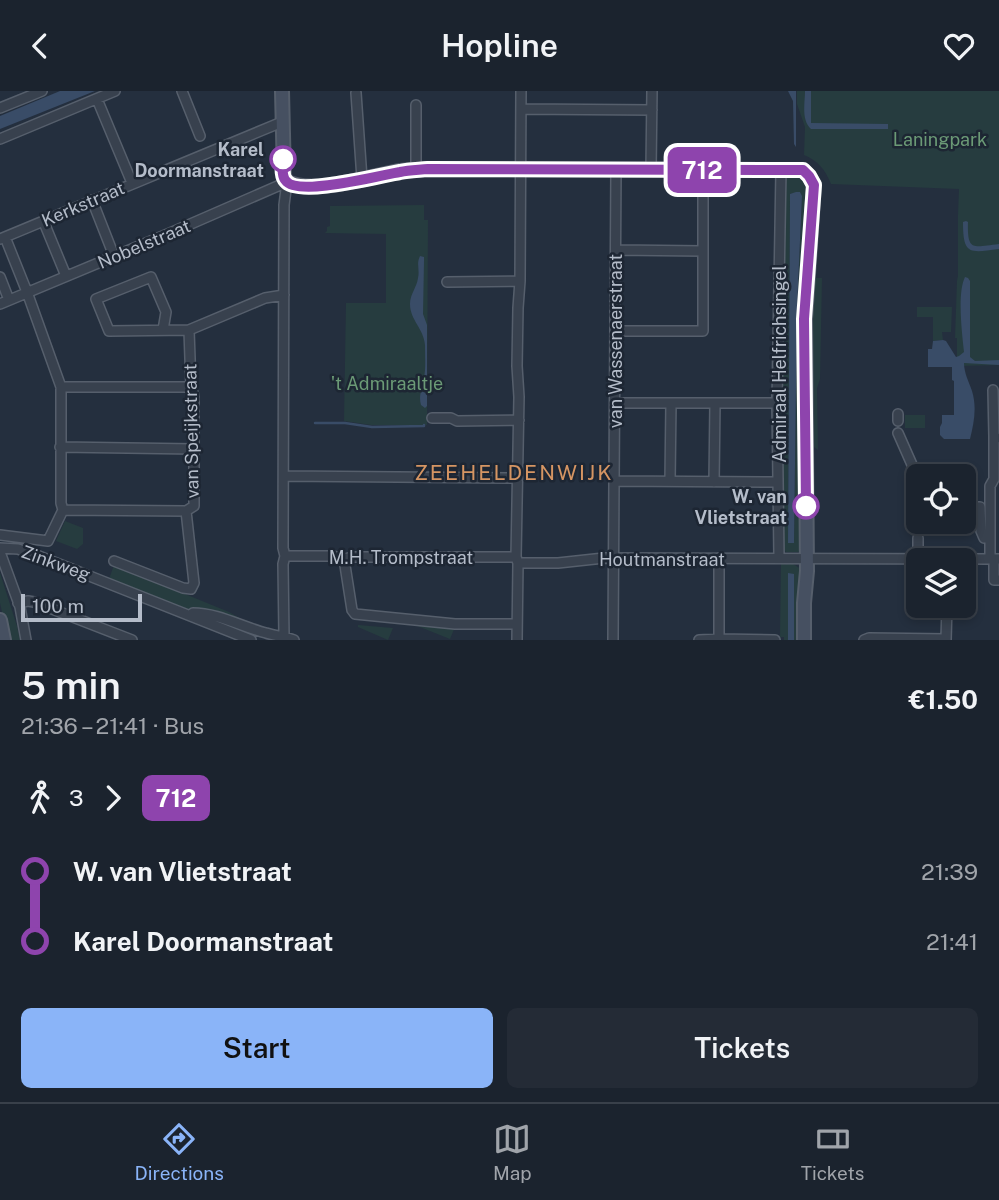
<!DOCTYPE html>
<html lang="en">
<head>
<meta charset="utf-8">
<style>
  body { margin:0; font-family:"Public Sans",sans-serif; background:#242b36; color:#f1f3f6; height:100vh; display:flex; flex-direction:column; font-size:26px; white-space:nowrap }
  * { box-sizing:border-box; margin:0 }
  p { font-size:23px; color:#a0a4aa }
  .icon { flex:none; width:38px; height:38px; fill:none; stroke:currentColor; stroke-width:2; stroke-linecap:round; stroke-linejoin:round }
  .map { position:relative; height:549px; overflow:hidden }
  .side { display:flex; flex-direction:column; background:#1b232e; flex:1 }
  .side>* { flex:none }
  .badge { padding:0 14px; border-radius:10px; font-size:24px; line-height:46px }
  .buttons { position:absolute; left:906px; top:373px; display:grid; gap:14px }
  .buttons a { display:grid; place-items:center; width:70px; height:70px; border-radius:10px; background:#1b232e; box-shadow:0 4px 10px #0003,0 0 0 2px #39404a; font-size:35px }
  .scale { position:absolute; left:21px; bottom:18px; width:121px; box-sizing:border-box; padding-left:7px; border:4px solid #b4bcc9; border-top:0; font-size:19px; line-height:24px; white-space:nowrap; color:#b4bcc9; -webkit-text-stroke:5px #1d2633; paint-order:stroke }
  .map>.badge { position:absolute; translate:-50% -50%; box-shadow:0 0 0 4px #fff }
  .legs { display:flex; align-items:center; gap:10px; height:77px; padding:0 21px; font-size:23px }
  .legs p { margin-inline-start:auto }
  .overview { display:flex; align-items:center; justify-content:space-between; height:119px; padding:0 21px }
  h1 { font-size:38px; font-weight:600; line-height:52px }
  .button { display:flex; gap:14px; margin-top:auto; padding:14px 21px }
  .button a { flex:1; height:80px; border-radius:10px; background:#8ab4f8; color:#111; font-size:28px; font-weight:600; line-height:80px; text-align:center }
  .button a+a { background:#242b36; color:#f1f3f6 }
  ul { padding:0 21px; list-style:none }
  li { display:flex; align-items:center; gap:24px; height:70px; font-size:26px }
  li i { display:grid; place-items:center; width:10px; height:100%; margin:0 9px; background:currentColor }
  li i::after { content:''; width:18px; height:18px; margin:-9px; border:5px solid; border-radius:50%; background:#1b232e }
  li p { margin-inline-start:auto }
  li:first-child i { background:linear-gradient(#0000 50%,currentColor 0) }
  li:last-child i { background:linear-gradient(currentColor 50%,#0000 0) }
  header { display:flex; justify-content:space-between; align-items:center; height:91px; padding:0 21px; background:#1b232e; font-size:32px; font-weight:600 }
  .tab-bar { display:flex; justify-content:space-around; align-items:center; height:98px; border-top:2px solid #39404a; background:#1b232e; font-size:19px; color:#a0a4aa }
  .tab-bar a { display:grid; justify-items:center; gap:4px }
  .tab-bar .selected { color:#8ab4f8 }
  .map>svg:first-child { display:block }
</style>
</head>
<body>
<header><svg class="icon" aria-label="back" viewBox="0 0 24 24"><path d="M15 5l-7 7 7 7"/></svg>Hopline<svg class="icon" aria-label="heart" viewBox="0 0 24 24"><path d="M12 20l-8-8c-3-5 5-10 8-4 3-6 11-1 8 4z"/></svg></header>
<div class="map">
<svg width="999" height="549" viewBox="0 0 999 549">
  <rect width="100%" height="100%" fill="#242f3e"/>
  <!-- green -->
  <path fill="#263c3f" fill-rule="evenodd" d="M 797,0 L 999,0 L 999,274 L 957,275 L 957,247 L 955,247 L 957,190 L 958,185 L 958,124 L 959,98 L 831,93 C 825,78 818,70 804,64 L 805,36 L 797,13 Z
    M 786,85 L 802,87 L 808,94 L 801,425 L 799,426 L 799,430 L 801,430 L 801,458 L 798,461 L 786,461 L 782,456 L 783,91 L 786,88 ZM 800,101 L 802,106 L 797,217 L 794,451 L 788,452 L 790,109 L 790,103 Z
    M 424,114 L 424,129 L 428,129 L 427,334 L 371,334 L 344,330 L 346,212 L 386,212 L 386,143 L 325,142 L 327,140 L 327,136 L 330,135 L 330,115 Z
    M 814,187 L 822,187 L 820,288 L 817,297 L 818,359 L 810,353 L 809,230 Z
    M 917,216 L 952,216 L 951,241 L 942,241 L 943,249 L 933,250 L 933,226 L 917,226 Z
    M 905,324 L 925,324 L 925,337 L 905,337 Z
    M 65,430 L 83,437 L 83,453 L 77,458 L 56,450 Z
    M 781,471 L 790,471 L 801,478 L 800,549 L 794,549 L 794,483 L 788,483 L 788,549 L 784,549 L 784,546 L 780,546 Z
    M 114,474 L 229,521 L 250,533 L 202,520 L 181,518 L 109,488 Z
    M 0,482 L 17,535 L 20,549 L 8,549 L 0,512 Z
    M 416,532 L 455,536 L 450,548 L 415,534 Z
    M 358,534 L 393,537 L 388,549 L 358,536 Z"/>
  <!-- water -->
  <path fill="#394c67" d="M 60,0 L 95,0 L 0,38 L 0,25 Z
    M 788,0 L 796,0 L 796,56 L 794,53 L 793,10 Z
    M 805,0 L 811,0 L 811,32 L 888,33 L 888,38 L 811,38 C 801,29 805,12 805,0 Z
    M 796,101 L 800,101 L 802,105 L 797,217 L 794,452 L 788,452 L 790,109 L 790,103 Z
    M 966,130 L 968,131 C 967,161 973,156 999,153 L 999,158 C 969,162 963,164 963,131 Z
    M 420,165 L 424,166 L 424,170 L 423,223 L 427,234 L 427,315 L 425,317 L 421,314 C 418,304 423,297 424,287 C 426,277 425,265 425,254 C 424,238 410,229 410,213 C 410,203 417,196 418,187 C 420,178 416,173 420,165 Z
    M 965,186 L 968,187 L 970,190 L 970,266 L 975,270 L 999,269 L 999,274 L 964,272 C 964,282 969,291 972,300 C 977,316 974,332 970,348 L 944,348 L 940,344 L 940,336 L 942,332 L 942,324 L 954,324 L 954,290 L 952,289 L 952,276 L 928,276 L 928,258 L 932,258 L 933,250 L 943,249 L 946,250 L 956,266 L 959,265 L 964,261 C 962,242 957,202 965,186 Z
    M 788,482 L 794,483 L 794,549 L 788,549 Z"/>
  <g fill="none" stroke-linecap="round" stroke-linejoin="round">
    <!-- stream -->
    <path stroke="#394c67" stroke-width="2.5" d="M 315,332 L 345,332 L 372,336 L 424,335 L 424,334"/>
    <defs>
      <path id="street" d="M 182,0 L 200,45
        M 356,2 L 362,88
        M 97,8 L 132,92
        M 0,17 L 42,0
        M 521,18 L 652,19
        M 0,48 L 115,0
        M 651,78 L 652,0
        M 416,79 L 416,14
        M 92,109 L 114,165
        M 45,134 L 66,185
        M 5,146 L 27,201 L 61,296 L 61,412 L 63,419
        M 0,148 L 282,31
        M 616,159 L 703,160
        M 0,186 L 9,209
        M 447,191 L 520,190
        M 0,213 L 170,142 L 287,91
        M 163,239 L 166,221 L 151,186 L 96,208 L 109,240 L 189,239
        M 615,240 L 703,240 L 703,79
        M 61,296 L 191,296
        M 993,299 L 994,346 L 994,349 L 997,347
        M 615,312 L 777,312
        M 898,323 L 898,330
        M 432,327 L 451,327 L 457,330 L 519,329
        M 898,342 L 917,385 L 918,432
        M 60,356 L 194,358
        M 284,385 L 518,387
        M 614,390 L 778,391
        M 670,390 L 671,312
        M 714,391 L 715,312
        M 964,416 L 980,416 L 981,440 L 984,447
        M 63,419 L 186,420
        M 0,444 L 48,450 L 63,419
        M 0,457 L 18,458 L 39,465 L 251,549
        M 918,458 L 918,447
        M 0,461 L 20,516 L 26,549
        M 285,465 L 333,465 L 344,468 L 353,466 L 516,466
        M 779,466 L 777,312 L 781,79
        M 719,467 L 719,549
        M 344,468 L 352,519 L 355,523 L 455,533 L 517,533
        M 990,468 L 990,395 L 994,388 L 994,349
        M 994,468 L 994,489 L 999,489
        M 114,470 L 183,497 L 191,498 L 194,492 L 186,420 L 194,415 L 194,305 L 191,296 L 189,239 L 265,207 L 284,204
        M 518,472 L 558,472 L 604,467 L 999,468
        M 18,512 L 28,510 L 34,511 L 132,549
        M 193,522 C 218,522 242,536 266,542 C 275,545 284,545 294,549
        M 284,545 L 283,473 L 285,465 L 283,457 L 284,114 L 287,91
        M 517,549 L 518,472 L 516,466 L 519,306 L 517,275 L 518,217 L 520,190 L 521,0
        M 613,549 L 616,78
        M 699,549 L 719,548 L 775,549
        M 864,549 L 869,547 L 946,548
        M 946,549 L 947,514"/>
      <path id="secondary" d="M 282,0 L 284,85 L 287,91 C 314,104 371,85 400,80 C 409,79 418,79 428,78 L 803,79 L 809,85 L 814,94 L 805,228 L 807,480 L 804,512 L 804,549
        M 0,529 L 4,549"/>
    </defs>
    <!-- street casing -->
    <use href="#street" stroke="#565f6c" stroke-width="12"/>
    <!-- secondary casing -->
    <use href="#secondary" stroke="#565f6c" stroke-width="16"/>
    <!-- street -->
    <use href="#street" stroke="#38414e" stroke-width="9"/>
    <!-- secondary -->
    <use href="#secondary" stroke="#465061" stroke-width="12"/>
  </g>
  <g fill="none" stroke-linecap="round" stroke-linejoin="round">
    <defs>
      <path id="line-1" d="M 283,68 C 283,74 281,85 286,90 C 298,106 381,84 400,81 C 409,79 418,79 428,78 L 803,79 L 809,85 L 814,94 L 804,228 L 806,415"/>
    </defs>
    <!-- line-1 casing -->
    <use href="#line-1" stroke="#fff" stroke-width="16"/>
    <!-- line-1 -->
    <use href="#line-1" stroke="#8e44ad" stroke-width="10"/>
  </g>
  <!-- markers -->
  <g fill="#fff" stroke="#8e44ad" stroke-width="3.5">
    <circle cx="283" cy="68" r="12"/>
    <circle cx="806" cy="415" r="12"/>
  </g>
  <g text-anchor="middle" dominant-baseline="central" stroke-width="5" stroke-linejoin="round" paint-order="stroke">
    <!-- park labels -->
    <g font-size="18" fill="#6b9a76" stroke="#1d2633">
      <text x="940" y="48">Laningpark</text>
      <text x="387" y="292">'t Admiraaltje</text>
    </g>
    <!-- stop labels -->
    <g font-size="18" font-weight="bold" fill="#b4bcc9" stroke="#1d2633" text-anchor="end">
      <text x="264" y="58">Karel<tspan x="264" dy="21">Doormanstraat</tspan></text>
      <text x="787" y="405">W. van<tspan x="787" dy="21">Vlietstraat</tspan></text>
    </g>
    <!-- street labels -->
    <g font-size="18" fill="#b4bcc9" stroke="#1d2633">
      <text transform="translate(83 113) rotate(-23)">Kerkstraat</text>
      <text transform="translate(144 153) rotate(-23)">Nobelstraat</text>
      <text transform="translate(615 250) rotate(-90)">van Wassenaerstraat</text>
      <text transform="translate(779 273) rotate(-90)">Admiraal Helfrichsingel</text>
      <text transform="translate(191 340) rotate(-91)">van Speijkstraat</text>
      <text x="401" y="466">M.H. Trompstraat</text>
      <text x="662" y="468">Houtmanstraat</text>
      <text transform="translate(56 472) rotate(20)">Zinkweg</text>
    </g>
    <!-- quarter labels -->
    <g font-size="21" letter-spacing="2" fill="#d59563" stroke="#1d2633">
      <text x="514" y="381">ZEEHELDENWIJK</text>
    </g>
  </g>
</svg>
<div class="buttons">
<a><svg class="icon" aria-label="locate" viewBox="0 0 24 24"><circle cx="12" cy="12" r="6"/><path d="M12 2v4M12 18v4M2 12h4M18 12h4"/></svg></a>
<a><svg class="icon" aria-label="layers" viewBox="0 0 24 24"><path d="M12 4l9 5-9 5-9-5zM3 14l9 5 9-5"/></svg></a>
</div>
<div class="scale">100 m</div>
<b class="badge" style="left:702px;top:79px;background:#8e44ad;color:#fff">712</b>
</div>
<section class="side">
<div class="overview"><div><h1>5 min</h1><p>21:36 – 21:41 · Bus</p></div><b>€1.50</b></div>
<div class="legs"><svg class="icon" aria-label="walk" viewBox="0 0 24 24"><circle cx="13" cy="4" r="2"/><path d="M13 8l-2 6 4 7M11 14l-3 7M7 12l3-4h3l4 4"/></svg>3<svg class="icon" aria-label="forward" viewBox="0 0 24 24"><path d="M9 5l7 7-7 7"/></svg><b class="badge" style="background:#8e44ad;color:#fff">712</b></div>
<ul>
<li><i style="color:#8e44ad"></i><b>W. van Vlietstraat</b><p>21:39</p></li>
<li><i style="color:#8e44ad"></i><b>Karel Doormanstraat</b><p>21:41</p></li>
</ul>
<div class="button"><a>Start</a><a>Tickets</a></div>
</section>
<nav class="tab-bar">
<a class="selected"><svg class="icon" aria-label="directions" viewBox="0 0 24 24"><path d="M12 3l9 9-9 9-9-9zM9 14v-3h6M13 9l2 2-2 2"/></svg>Directions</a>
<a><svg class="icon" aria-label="map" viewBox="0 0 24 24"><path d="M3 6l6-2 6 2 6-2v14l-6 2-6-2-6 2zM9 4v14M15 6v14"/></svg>Map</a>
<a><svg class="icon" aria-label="tickets" viewBox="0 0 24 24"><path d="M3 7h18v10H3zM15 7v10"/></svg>Tickets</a>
</nav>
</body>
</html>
